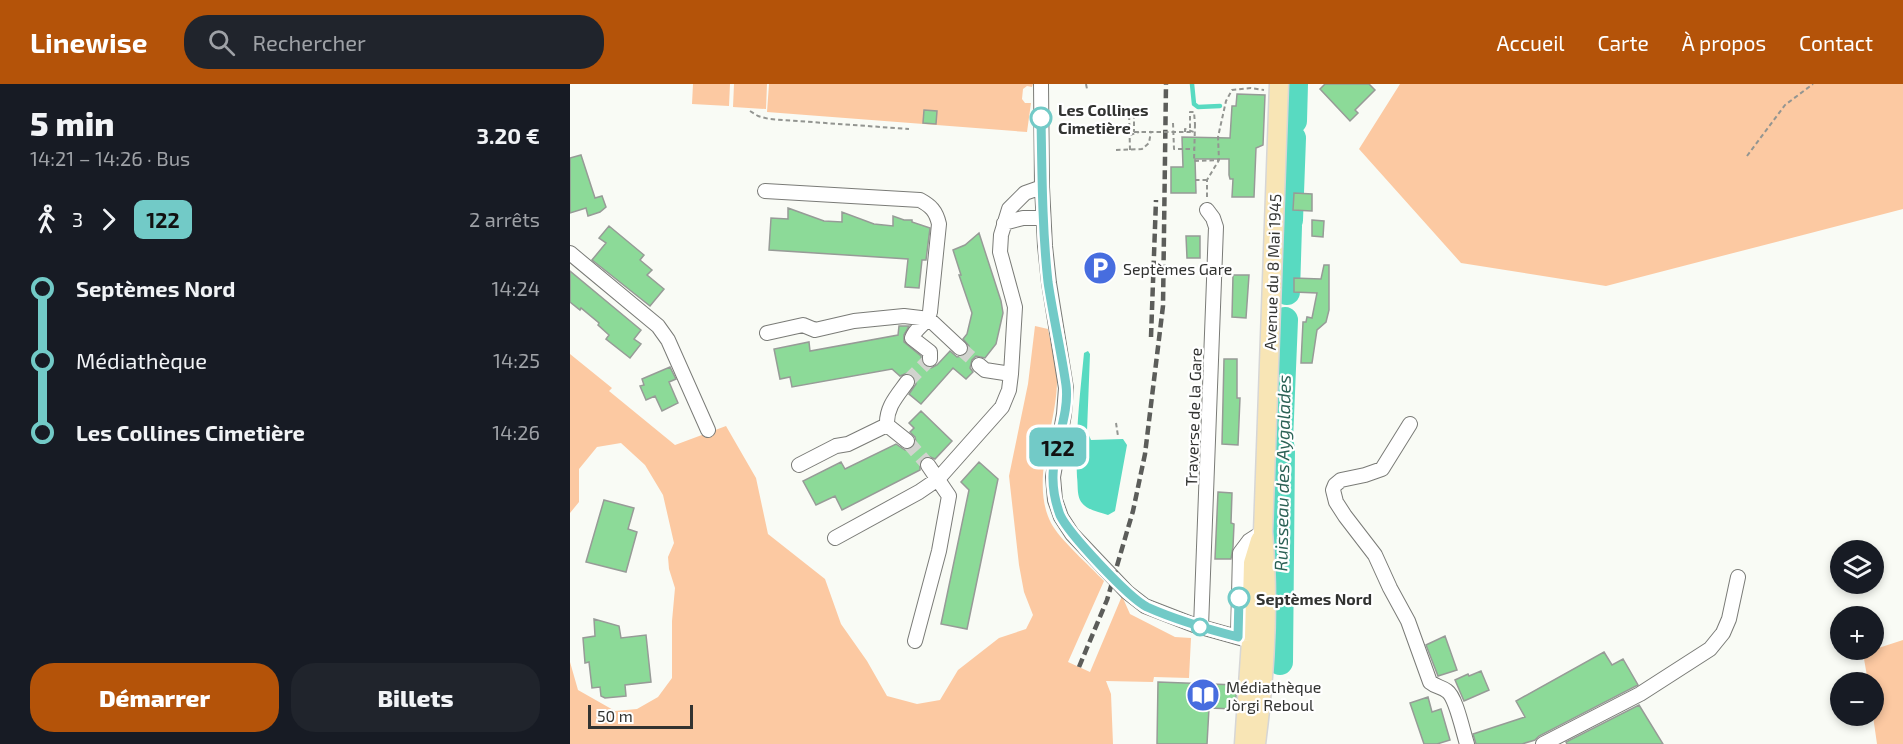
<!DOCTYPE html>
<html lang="fr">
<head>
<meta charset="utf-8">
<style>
  body { margin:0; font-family:"Exo 2",sans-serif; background:#20242c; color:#f1f3f6; height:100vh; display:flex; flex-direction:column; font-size:22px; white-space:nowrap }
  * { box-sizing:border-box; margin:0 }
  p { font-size:20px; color:#9ea1a6 }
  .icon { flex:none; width:33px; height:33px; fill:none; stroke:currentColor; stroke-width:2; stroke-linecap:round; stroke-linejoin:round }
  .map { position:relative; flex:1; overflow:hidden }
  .details { display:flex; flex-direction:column; background:#171b24; width:570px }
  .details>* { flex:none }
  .badge { padding:0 12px; border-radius:9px; font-size:21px; line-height:39px }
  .tools { position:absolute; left:1260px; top:456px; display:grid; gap:12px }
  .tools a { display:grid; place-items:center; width:54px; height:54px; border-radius:50%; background:#171b24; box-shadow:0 3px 9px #0003; font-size:30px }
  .scale { position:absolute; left:18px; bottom:15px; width:105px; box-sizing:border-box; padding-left:6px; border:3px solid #323331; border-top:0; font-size:16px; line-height:21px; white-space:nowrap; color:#323331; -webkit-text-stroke:4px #fff; paint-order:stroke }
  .map>.badge { position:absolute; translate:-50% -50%; box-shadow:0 0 0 3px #fff }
  .legs { display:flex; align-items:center; gap:9px; height:66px; padding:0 30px; font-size:20px }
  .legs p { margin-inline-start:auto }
  .overview { display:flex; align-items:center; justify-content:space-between; height:102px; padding:0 30px }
  h1 { font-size:33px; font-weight:800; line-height:45px }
  .button { display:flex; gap:12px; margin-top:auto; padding:12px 30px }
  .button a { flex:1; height:69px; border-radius:24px; background:#b45309; color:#fff; font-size:24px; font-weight:800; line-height:69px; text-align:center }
  .button a+a { background:#20242c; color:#f1f3f6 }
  ul { padding:0 30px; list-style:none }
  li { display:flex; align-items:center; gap:21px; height:72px; font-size:22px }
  li i { display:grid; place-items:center; width:9px; height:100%; margin:0 8px; background:currentColor }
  li i::after { content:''; width:15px; height:15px; margin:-8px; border:4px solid; border-radius:50%; background:#171b24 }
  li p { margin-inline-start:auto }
  li:first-child i { background:linear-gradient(#0000 50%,currentColor 0) }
  li:last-child i { background:linear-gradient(currentColor 50%,#0000 0) }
  header { display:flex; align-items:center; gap:36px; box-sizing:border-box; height:84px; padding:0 30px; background:#b45309; color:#fff }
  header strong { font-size:28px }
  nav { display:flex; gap:33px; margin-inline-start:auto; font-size:21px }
  .search { width:420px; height:54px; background:#20242c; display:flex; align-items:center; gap:15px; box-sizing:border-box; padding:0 21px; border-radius:24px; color:#9ea1a6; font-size:22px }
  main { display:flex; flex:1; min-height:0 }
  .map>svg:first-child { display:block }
</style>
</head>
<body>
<header>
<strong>Linewise</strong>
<div class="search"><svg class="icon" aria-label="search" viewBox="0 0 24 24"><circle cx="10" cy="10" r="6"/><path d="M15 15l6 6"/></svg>Rechercher</div>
<nav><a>Accueil</a><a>Carte</a><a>À propos</a><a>Contact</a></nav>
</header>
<main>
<section class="details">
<div class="overview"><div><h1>5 min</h1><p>14:21 – 14:26 · Bus</p></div><b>3.20 €</b></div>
<div class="legs"><svg class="icon" aria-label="walk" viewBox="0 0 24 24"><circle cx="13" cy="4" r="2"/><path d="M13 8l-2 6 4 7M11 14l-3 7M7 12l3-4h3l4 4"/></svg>3<svg class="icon" aria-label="forward" viewBox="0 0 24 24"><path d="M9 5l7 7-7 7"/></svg><b class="badge" style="background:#72cac7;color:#111">122</b><p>2 arrêts</p></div>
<ul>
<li><i style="color:#72cac7"></i><b>Septèmes Nord</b><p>14:24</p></li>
<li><i style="color:#72cac7"></i><span>Médiathèque</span><p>14:25</p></li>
<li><i style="color:#72cac7"></i><b>Les Collines Cimetière</b><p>14:26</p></li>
</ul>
<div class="button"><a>Démarrer</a><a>Billets</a></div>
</section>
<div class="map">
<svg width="1333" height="660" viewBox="0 0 1333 660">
  <rect width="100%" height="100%" fill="#f9fbf5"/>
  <!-- green -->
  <path fill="#fcc9a2" d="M 123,0 L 160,0 L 159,22 L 122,20 Z
    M 164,0 L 197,0 L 196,25 L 163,23 Z
    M 199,0 L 463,0 L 462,3 L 457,2 L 453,5 L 452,15 L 455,19 L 461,19 L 457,48 L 197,28 Z
    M 830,0 L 1333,0 L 1333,125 L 1036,202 L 891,179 L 789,65 Z
    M 465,242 L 478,245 C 481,261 486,278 487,294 C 488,340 459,396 481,439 C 490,456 520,482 534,497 L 498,578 L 520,588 L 552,512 L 560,530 L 605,553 L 621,554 L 619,594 L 584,593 L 583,598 L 536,597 L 541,610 L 543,660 L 0,660 L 0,578 L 8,606 L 45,627 L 67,625 L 88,613 L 102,594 L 102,537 L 105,504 L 99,485 L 98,473 L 104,459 L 93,411 L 75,381 L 51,359 L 27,363 L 9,385 L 9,418 L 0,429 L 0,270 L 42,304 L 39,307 L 105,361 L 156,342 L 186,394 L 198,450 L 255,495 L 271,540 L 297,577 L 317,612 L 347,620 L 370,616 L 388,586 L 429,554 L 456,545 L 463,531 L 454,508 L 449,481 L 439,392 L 458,300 Z
    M 1333,556 L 1333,660 L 1307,660 L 1303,632 L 1304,598 L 1298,598 L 1293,569 Z"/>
  <!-- water -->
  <path fill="#58dac1" d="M 518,267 L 520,270 L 517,347 L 521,356 L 553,355 L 557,361 L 545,427 L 538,431 C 529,428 515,426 510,416 C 507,410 508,400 507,393 C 505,352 510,311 514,269 Z"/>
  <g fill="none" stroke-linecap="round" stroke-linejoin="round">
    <!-- stream -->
    <path stroke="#58dac1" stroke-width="4.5" d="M 622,0 L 624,20 L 628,23 L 650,22"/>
    <!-- river -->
    <path stroke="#58dac1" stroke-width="26" d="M 724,37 L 725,0
      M 720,136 L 723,54
      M 717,208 L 719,142
      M 710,578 L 712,365 L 710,357 L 715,236"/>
  </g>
  <!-- building -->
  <path fill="#8cda98" stroke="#979b97" stroke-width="1.5" d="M 755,0 L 799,0 L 805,6 L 785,26 L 788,29 L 780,37 L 750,5 Z
    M 667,10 L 695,11 L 693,61 L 686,64 L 684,113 L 662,113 L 663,95 L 660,95 L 659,91 L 659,75 L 625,75 L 626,109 L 601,109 L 601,83 L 613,83 L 612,53 L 660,54 L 662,22 L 666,22 Z
    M 354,26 L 367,27 L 366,40 L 353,39 Z
    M 11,71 L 25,114 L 32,112 L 36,123 L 30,128 L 18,132 L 16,124 L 0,129 L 0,74 Z
    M 724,109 L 742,110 L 742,127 L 723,126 Z
    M 218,124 L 254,137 L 272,138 L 272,128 L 304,140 L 323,142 L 323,132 L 334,136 L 342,136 L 342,138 L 360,144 L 356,176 L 352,176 L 349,204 L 335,203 L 338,175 L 199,166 L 201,134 L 218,135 Z
    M 742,136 L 754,137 L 753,153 L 742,152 Z
    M 39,142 L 74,171 L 70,176 L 82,186 L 77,191 L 94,205 L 80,222 L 22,176 L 36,159 L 29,154 Z
    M 409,149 L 431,217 L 433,229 L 426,260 L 415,274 L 406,272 L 402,276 L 400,284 L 403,288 L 396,295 L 383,284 L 351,320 L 339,310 L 346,300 L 343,291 L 337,289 L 330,292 L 322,285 L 222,303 L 220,293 L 210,295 L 204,265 L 239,258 L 240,267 L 328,251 L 329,242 L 339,242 L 334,251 L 334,258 L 351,272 L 352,279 L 356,283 L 361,284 L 367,281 L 380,267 L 387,273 L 396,271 L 399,262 L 393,255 L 397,250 L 402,229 L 389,191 L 391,191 L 383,166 L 395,161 Z
    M 616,152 L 630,152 L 630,174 L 617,174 Z
    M 754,181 L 759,181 L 759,226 L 756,238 L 747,246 L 742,279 L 731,279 L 733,238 L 736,238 L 737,233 L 742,234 L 747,209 L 724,208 L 724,194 L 751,195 Z
    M 0,187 L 71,246 L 64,255 L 71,260 L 60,274 L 36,255 L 39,251 L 28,241 L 29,239 L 11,224 L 10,226 L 0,218 Z
    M 663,191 L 679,191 L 676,234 L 662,233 Z
    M 654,275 L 667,275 L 667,314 L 670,314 L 668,361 L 652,360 Z
    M 100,283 L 106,295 L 99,298 L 108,319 L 92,327 L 85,312 L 76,316 L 70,302 L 74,301 L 72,295 Z
    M 351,327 L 382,357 L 365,375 L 358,372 L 353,373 L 350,378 L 350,386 L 272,426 L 265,412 L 246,421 L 233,397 L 271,378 L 275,385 L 326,360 L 335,366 L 341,365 L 346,358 L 345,353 L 340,348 L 344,344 L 339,339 Z
    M 409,378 L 428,395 L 397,545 L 371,540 L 399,406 L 391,398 Z
    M 648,408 L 662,409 L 661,439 L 664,440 L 663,463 L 661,475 L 645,475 Z
    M 34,416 L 64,424 L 58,445 L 67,448 L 56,488 L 16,478 Z
    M 24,535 L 49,542 L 51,554 L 76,551 L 81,598 L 55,601 L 56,612 L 35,614 L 31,612 L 30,603 L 22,604 L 19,578 L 15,579 L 13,554 L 25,552 Z
    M 875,552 L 887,586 L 868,592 L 856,561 Z
    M 1034,568 L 1042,581 L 1053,575 L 1068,601 L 969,652 L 965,656 L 952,660 L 906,660 L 903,650 L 955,633 L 946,617 Z
    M 911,587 L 919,606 L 894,617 L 885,596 L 898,590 L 899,592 Z
    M 588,598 L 667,601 L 665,625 L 639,624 L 637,660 L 587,660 Z
    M 858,613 L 862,628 L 871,625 L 880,656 L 867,660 L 854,660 L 840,619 Z
    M 1069,621 L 1093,660 L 997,660 L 996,658 Z"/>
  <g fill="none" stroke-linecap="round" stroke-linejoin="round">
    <!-- minor-tunnel -->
    <path stroke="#d1d3ce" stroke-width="14" stroke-dasharray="14 7" stroke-linecap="butt" d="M 390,264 L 409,281
      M 337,298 L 360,275
      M 337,357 L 358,381"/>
    <defs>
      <path id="minor" d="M 471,0 L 472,103 L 475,162 L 479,199 L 496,304 L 494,330 L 483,393 L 485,416 L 491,433 L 502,450 L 557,508 L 575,522 L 624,541 L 681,557 L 688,557
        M 195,107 L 350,116 C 361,122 366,127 369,140 L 360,228 C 358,240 346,242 342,254 L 360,268 L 360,275
        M 434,139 L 453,134 L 473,134
        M 0,169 L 88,242 L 98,256 L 138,346
        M 197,249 L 233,241 L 245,246 L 284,237 L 334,232 L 359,235 L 390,264
        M 409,281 L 415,286 L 441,290
        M 840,340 L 812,385 L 795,391 L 771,396 L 765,401 L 763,406 L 766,418 L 775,432 L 805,471 L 820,504 L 838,537 L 860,598 C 866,603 872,603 877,607 C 886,613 893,648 897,660
        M 337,357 L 317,341 C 316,323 327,312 337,298
        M 229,381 L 266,362 L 278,360 L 317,341
        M 265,454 L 349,408 L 368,395 L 432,323 L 439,306 L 441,290 L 445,223 L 430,168 L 431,151 L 439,125 L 455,109 L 472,103
        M 631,543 L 646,143 L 643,134 L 637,126
        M 668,553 L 670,469 L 679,457 L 693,448
        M 345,557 L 369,467 L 379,412 L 358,381
        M 973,660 L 1070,610 L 1140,565 L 1153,549 L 1159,535 L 1168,493"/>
      <path id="major" d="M 674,660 L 681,557 L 683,479 L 690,456
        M 686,660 C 695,592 699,516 693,448 L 709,0"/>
    </defs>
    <!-- minor casing -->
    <use href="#minor" stroke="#7a7b77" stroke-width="16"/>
    <!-- major casing -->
    <use href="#major" stroke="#d6d6d6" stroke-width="21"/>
    <!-- path -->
    <path stroke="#939591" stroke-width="2" stroke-dasharray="4.5 3" stroke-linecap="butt" d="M 516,0 L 517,5
      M 180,27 L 188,32 L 199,35 L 339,45
      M 603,39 L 604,65 L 624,65
      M 625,40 L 624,77 L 649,76
      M 615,48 L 615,45 L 624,48
      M 560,51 L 569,48
      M 546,66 L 572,65 L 579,59 L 581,47
      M 560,66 L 559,28 L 564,28 L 564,48
      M 1177,72 L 1215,21 L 1243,0
      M 625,96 L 637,96
      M 637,113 L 637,96 L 649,76 L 648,53 L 656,17 L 662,6 L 681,4 L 694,6
      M 546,339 L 548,352"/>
    <!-- minor -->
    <use href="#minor" stroke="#fff" stroke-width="14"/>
    <!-- major -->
    <use href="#major" stroke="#f8e5b5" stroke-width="18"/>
    <!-- rail -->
    <path stroke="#5c5d5a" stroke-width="4.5" stroke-dasharray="9 4.5" stroke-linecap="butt" d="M 581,253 L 586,116
      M 509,583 L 537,516 L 563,427 L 575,370 L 593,222 L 596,0"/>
    <!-- path-bridge -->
    <path stroke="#939591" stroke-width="2" stroke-dasharray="4.5 3" stroke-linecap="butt" d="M 564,48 L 620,48 L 620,28 L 624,28 L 625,40"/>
  </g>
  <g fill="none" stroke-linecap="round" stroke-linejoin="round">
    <defs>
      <path id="line-1" d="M 471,34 C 472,89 472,143 478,198 C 483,232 491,266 496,301 C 500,332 482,364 483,395 C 483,408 486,420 490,431 C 499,450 558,513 577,523 C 606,536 637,545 668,553 L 669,514"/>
    </defs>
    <!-- line-1 casing -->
    <use href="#line-1" stroke="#fff" stroke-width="14"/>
    <!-- line-1 -->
    <use href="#line-1" stroke="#72cac7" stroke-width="9"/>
  </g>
  <!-- icons -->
  <defs>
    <symbol id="parking-disc" viewBox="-11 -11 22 22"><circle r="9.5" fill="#476ddf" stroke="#fff"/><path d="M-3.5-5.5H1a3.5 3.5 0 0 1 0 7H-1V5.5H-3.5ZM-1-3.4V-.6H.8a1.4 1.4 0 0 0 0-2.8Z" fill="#fff"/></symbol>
    <symbol id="library-disc" viewBox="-11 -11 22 22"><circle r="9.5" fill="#476ddf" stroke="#fff"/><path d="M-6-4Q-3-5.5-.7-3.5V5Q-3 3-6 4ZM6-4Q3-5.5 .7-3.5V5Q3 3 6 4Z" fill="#fff"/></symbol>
  </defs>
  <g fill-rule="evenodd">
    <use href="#parking-disc" x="511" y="165" width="38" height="38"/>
    <use href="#library-disc" x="614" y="592" width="38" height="38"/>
  </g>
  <!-- markers -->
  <g fill="#fff" stroke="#72cac7" stroke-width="3">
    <circle cx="471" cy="34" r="10"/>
    <circle cx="669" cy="514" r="10"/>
    <circle cx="630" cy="543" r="8"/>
  </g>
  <g text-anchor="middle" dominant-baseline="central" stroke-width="4.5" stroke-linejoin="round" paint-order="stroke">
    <!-- stop labels -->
    <g font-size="16" font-weight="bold" fill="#323331" stroke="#fff" text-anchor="start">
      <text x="488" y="25">Les Collines<tspan x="488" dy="18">Cimetière</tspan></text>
      <text x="686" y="514">Septèmes Nord</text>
    </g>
    <!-- poi labels -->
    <g font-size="16" fill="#323331" stroke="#fff" text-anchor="start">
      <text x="553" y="184">Septèmes Gare</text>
      <text x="656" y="602">Médiathèque<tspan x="656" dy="18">Jòrgi Reboul</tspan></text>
    </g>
    <!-- street labels -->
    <g font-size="16" fill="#323331" stroke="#fff">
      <text transform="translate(702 188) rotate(-88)">Avenue du 8 Mai 1945</text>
      <text transform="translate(623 333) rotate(-88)">Traverse de la Gare</text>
    </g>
    <!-- water labels -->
    <g font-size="18" font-style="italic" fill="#2c6256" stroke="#fff">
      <text transform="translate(712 389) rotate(-89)">Ruisseau des Aygalades</text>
    </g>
  </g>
</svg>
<div class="tools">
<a><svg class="icon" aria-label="layers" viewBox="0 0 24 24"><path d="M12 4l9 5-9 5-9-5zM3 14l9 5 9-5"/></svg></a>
<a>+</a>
<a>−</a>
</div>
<div class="scale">50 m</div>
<b class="badge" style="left:488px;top:363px;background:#72cac7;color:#111">122</b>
</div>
</main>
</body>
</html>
